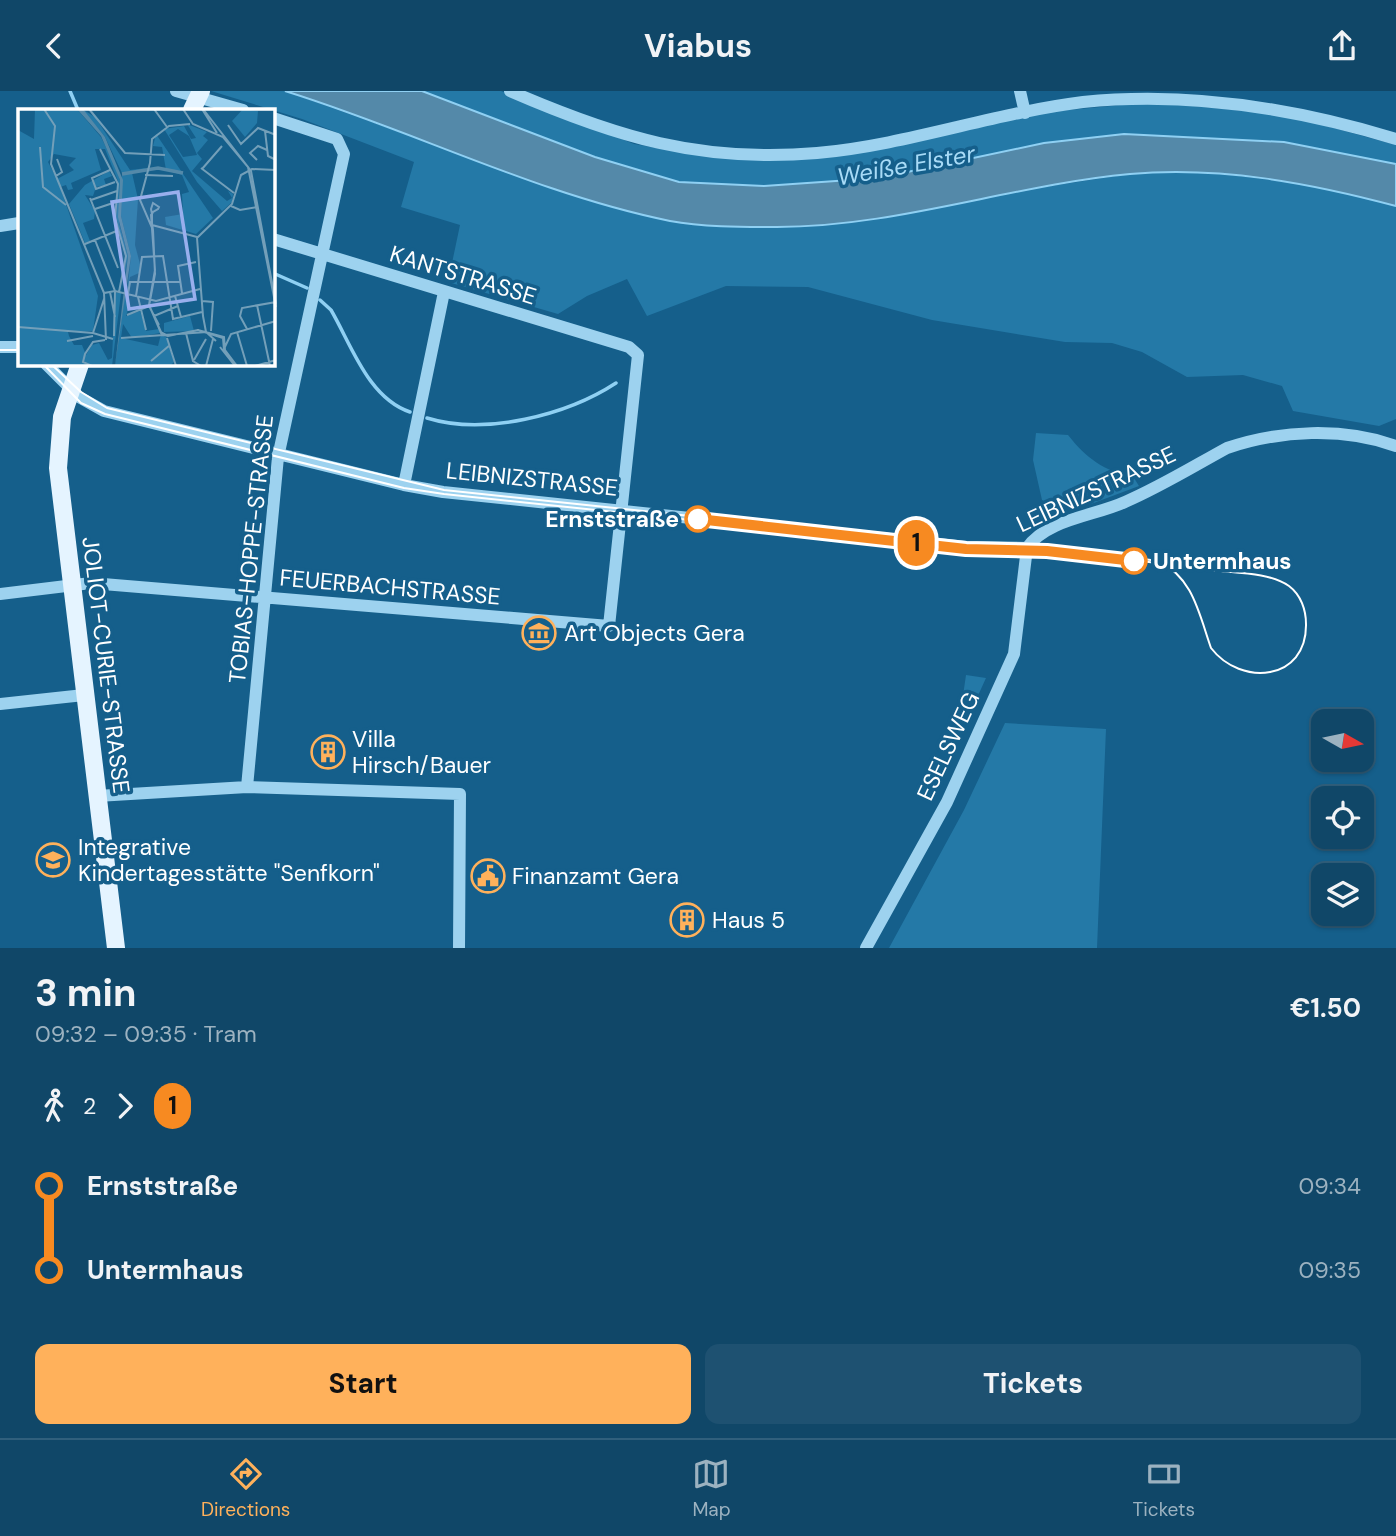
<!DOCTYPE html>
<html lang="en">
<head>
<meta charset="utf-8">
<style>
  body { margin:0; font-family:"DM Sans",sans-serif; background:#1e5171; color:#f1f3f6; height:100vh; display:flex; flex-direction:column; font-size:26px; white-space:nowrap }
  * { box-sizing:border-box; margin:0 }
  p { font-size:23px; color:#9cb2c0 }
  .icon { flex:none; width:38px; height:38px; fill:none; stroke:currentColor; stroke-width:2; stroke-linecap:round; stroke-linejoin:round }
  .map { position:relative; height:857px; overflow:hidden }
  .panel { display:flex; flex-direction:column; background:#104768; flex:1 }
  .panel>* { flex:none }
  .badge { padding:0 14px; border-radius:23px; font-size:24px; line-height:46px }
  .needle { width:46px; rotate:99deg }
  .fabs { position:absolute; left:1311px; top:618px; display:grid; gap:14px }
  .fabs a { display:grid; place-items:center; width:63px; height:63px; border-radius:14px; background:#104768; box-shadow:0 2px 5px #0004,0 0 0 2px #305f7c; font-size:35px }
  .map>.badge { position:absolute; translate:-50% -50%; box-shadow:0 0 0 4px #fff }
  .legs { display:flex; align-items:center; gap:10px; height:77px; padding:0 35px; font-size:23px }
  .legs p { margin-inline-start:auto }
  .summary { display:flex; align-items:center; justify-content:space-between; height:119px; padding:0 35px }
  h1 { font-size:38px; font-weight:700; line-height:52px }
  .cta { display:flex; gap:14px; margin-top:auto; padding:14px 35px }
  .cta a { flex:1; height:80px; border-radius:14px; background:#ffb15b; color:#111; font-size:28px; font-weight:700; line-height:80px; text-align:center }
  .cta a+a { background:#1e5171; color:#f1f3f6 }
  ul { padding:0 35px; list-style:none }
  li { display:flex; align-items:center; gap:24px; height:84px; font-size:26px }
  li i { display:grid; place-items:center; width:10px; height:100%; margin:0 9px; background:currentColor }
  li i::after { content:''; width:18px; height:18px; margin:-9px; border:5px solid; border-radius:50%; background:#104768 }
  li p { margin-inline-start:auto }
  li:first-child i { background:linear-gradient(#0000 50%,currentColor 0) }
  li:last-child i { background:linear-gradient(currentColor 50%,#0000 0) }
  header { display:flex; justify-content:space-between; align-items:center; height:91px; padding:0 35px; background:#104768; font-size:32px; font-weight:700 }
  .tab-bar { display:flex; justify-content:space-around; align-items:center; height:98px; border-top:2px solid #305f7c; background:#104768; font-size:19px; color:#9cb2c0 }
  .tab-bar a { display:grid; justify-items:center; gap:4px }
  .tab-bar .current { color:#ffb15b }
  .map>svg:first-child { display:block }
</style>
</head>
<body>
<header><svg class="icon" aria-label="back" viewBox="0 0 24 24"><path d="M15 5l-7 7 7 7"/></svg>Viabus<svg class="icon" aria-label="share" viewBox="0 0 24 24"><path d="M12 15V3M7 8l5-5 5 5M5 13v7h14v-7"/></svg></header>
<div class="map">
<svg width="1396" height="857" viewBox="0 0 1396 857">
  <rect width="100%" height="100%" fill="#155f8b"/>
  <!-- green -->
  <path fill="#2479a7" d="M 211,0 L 285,0 L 586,108 L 673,131 L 775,136 L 878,127 L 1018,100 L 1130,83 L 1200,80 L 1324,96 L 1396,115 L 1396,328 L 1379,335 L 1293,320 L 1282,295 L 1243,284 L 1187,286 L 1142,261 L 1112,252 L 1065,251 L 932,229 L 808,196 L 726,195 L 647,225 L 627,188 L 587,205 L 558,223 L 448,191 L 460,134 L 401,116 L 414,71 L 302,28 Z
    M 422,0 L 501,0 L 634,53 L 697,64 L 767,67 L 1058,20 L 1153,11 L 1286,24 L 1396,54 L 1396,73 L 1284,51 L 1124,43 L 1044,52 L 879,87 L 764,95 L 679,91 L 595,66 Z
    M 1036,342 L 1068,344 C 1087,368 1103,379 1134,387 L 1139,395 L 1091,413 L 1061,419 L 1042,409 L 1033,369 Z
    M 966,584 L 986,587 L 956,653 Z
    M 1005,632 L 1106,638 L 1097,857 L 889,857 L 964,719 Z"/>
  <!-- water -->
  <path fill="#5489a9" stroke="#8fd0f3" stroke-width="2" d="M 285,0 L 422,0 L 595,66 L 679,91 L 764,95 L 879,87 L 1044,52 L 1124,43 L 1284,51 L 1396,73 L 1396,115 C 1310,92 1220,75 1130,83 C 1011,94 893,137 773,136 C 740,136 702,136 670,130 C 537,103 414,40 285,0 Z"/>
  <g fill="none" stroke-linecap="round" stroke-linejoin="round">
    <!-- stream -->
    <path stroke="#8fd0f3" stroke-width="3.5" d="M 70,0 L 78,19
      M 273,182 L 307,197
      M 320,209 L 331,219 C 351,253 368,307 410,321
      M 427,327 C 485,345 567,324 616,292"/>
    <!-- minor -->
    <path stroke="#9dd2ef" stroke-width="12" d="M 176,0 L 243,19
      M 510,0 C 616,46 700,72 817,62 C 907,54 994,22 1083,11 C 1190,0 1294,17 1396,48
      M 1020,0 L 1025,22
      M 0,135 L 19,132
      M 0,256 L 19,256
      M 46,273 L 79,306 L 104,320 L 404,394 L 443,401 L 966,456 L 1027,457 C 1047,428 1095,425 1125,411 C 1160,396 1194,375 1227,357 C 1280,339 1343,336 1396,355
      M 404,394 L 444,201
      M 0,503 L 91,492 L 609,535 L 638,264 L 629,256 L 273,148
      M 0,613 L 84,604
      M 247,696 L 278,366 L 344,63 L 337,48 L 273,27
      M 97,705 L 247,696 L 460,703 L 459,857
      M 866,857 L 947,711 L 1014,563 L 1027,457"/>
    <!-- major -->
    <path stroke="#e5f4ff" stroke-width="18" d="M 192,19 L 201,0
      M 80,273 L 62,326 L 58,377 L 116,857"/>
    <!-- tram -->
    <path stroke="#fff" stroke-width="2" d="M 0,259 L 19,259
      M 43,273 L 81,312 L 105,323 L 404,397 L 444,403 L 966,458 C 993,460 1019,458 1046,460 C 1101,464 1156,472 1211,479 C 1235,482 1269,481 1289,495 C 1301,504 1306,519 1306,533 C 1307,590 1241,596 1211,557 C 1199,523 1193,486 1158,470 L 1064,457 L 966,454 L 444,399 L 107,317 L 81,301 L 51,273"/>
  </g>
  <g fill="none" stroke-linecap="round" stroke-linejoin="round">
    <defs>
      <path id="line-1" d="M 698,428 L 966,458 L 1047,460 L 1134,470"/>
    </defs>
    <!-- line-1 casing -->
    <use href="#line-1" stroke="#fff" stroke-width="16"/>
    <!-- line-1 -->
    <use href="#line-1" stroke="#f78a21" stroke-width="10"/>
  </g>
  <!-- icons -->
  <defs>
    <symbol id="museum-ring" viewBox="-11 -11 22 22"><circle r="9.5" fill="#155f8b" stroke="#ffb15b" stroke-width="1.5"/><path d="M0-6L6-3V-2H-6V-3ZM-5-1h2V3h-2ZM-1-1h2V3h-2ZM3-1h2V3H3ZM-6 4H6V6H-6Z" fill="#ffb15b"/></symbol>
    <symbol id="building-ring" viewBox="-11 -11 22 22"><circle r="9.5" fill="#155f8b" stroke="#ffb15b" stroke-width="1.5"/><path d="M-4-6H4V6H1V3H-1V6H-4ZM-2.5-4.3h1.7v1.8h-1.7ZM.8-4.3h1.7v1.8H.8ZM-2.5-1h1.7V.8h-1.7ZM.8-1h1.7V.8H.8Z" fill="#ffb15b"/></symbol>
    <symbol id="school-ring" viewBox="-11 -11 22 22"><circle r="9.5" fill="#155f8b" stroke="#ffb15b" stroke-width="1.5"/><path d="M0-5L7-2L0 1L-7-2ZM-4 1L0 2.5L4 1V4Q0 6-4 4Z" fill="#ffb15b"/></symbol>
    <symbol id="civic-ring" viewBox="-11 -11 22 22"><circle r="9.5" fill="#155f8b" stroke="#ffb15b" stroke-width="1.5"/><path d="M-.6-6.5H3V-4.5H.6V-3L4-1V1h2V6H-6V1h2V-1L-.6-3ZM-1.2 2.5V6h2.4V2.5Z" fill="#ffb15b"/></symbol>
  </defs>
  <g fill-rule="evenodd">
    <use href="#museum-ring" x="520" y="523" width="38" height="38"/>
    <use href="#building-ring" x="309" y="642" width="38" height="38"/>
    <use href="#school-ring" x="34" y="750" width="38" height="38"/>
    <use href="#civic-ring" x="469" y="766" width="38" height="38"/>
    <use href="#building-ring" x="668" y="810" width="38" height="38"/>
  </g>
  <!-- markers -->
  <g fill="#fff" stroke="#f78a21" stroke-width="3.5">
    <circle cx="698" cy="428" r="12"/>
    <circle cx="1134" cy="470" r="12"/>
  </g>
  <g text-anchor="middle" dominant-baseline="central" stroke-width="7" stroke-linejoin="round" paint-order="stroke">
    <!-- street labels -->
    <g font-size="23" fill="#fff" stroke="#155f8b">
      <text transform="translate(463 184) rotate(17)">KANTSTRASSE</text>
      <text transform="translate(532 388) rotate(6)">LEIBNIZSTRASSE</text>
      <text transform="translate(1096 398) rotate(-25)">LEIBNIZSTRASSE</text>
      <text transform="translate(251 458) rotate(-84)">TOBIAS-HOPPE-STRASSE</text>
      <text transform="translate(390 496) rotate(5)">FEUERBACHSTRASSE</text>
      <text transform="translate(106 574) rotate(83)">JOLIOT-CURIE-STRASSE</text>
      <text transform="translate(948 655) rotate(-65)">ESELSWEG</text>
    </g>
    <!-- stop labels -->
    <g font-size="23" font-weight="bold" fill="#fff" stroke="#155f8b" text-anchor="end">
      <text x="679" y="428">Ernststraße</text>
      <text x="1153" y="470" text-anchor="start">Untermhaus</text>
    </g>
    <!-- poi labels -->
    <g font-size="23" fill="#fff" stroke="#155f8b" text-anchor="start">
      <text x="564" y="542">Art Objects Gera</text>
      <text x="352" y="648">Villa<tspan x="352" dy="26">Hirsch/Bauer</tspan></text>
      <text x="78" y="756">Integrative<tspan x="78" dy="26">Kindertagesstätte "Senfkorn"</tspan></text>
      <text x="512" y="785">Finanzamt Gera</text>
      <text x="712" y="829">Haus 5</text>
    </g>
    <!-- water labels -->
    <g font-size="24" font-style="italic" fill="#a8dbf7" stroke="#155f8b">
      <text transform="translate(906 74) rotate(-10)">Weiße Elster</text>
    </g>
  </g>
  <!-- overview -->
  <g transform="translate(18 18)">
    <rect width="257" height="257" fill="#155f8b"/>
    <path d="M 17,0 L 59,0 L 83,28 L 98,59 L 102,71 L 101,114 L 110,147 L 103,183 L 108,151 L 98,108 L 100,72 L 87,40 L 77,40 L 83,61 L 53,74 L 55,80 L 50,81 L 48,76 L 42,78 L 80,187 L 75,222 L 50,223 L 51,227 L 56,236 L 64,236 L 68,246 L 74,236 L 81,234 L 90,251 L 94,249 L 97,184 L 103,184 L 94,257 L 0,257 L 0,21 L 16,30 ZM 36,45 L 58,49 L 51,56 L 56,61 L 39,70 L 30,53 ZM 64,0 L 77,8 L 112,61 L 129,59 L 114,64 L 120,90 L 117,136 L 122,155 L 121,164 L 112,168 L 109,184 L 113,147 L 103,107 L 104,64 L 87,28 ZM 225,0 L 240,2 L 239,14 L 227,28 L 214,12 ZM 169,15 L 189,23 L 185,27 L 190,31 L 179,44 L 184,50 L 174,62 L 209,92 L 214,89 L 210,82 L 215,85 L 214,93 L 204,102 L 179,73 L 146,20 L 166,17 L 173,30 L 178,29 ZM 160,20 L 171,27 L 179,46 L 165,48 L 151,26 ZM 138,25 L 195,109 L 178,125 L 148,116 L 147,108 L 165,105 L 164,85 L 171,83 L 164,66 L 148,61 L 144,38 L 135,37 ZM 91,62 L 94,67 L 86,70 L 88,76 L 78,78 L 75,87 L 67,86 L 77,102 L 76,110 L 65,114 L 72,132 L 67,134 L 51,95 L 67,76 ZM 107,185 L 112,195 L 108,207 L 122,202 L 128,222 L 141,220 L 142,224 L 114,229 L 105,215 L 103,229 L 140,237 L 143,225 L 149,229 L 156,253 L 152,257 L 97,257 ZM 172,207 L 176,222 L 146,223 L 146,214 Z" fill="#2479a7" fill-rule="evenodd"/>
    <path d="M 59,0 L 65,0 L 87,28 L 105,71 L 103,107 L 113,147 L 97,257 L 110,147 L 100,108 L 102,71 L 83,27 Z" fill="#5489a9"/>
    <path fill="none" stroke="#5489a9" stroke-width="3.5" d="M 104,65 L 140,59 L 165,64"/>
    <path fill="none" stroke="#739fb9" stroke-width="2" d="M 26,0 L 37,17 L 33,55 L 86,184 L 97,182 L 138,192 L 182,180M 71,0 L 107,44 L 147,46M 136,0 L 149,18M 165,0 L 175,15 L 205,28 L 230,58 L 258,198M 184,0 L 199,24M 185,0 L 233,62 L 258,195M 210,16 L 223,35 L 240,19 L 258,26M 247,22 L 250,47 L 258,51M 22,38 L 25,78 L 48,96M 82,40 L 100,75 L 97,109 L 108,147 L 101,183M 239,51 L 232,44 L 240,37 L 249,41M 183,59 L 216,84M 184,60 L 204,37M 92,61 L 74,69 L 78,80 L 97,73M 127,66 L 155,67M 38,67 L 44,63 L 39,50M 72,89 L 100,159M 73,91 L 99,82M 213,97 L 222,101 L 239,98M 77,100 L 98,93M 134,116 L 179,128M 77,131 L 97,182 L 96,227M 67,135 L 101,121M 92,183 L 97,208M 86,184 L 88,231M 164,184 L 160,157 L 178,153M 118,187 L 124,148 L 145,147 L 155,210 L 184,203M 157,187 L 163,208M 120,188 L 128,221M 109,191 L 112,173 L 162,173M 184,192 L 195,193 L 193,222M 239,196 L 252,257M 131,197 L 137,165 L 135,121 L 122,91 L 132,54 L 134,30 L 151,17 L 172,15M 131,197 L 141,216M 109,206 L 131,197M 136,207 L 160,197M 0,218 L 75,224 L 95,230M 229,220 L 222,207 L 224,199 L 258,193M 219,223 L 229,257M 75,224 L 86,190M 168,224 L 175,252 L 183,257M 103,229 L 189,223M 149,229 L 158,257M 49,232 L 75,227M 198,232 L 188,223 L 185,207 L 179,129 L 214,95 L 223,66 L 234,60 L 258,61M 202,238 L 217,257M 205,242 L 213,225 L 258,212M 176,251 L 188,230M 133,252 L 152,236M 74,257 L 65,253 L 67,245 L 75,233 L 87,231M 188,257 L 195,230M 219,257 L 206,241 L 205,229 L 180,221 L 150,227 L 146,226 L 143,224 L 131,196 L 137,161 L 133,106 L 134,105 L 135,103 L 140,100 L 141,98 L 135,94 L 133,100 L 134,105 L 134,114 L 135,121 L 137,165 L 131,196 L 143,223 L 150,227 L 180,221 L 206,228 L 207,241 L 219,257M 237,257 L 258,251"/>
    <path fill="#99afed" fill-opacity="0.15" stroke="#99afed" stroke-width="3.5" d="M 160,83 L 177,190 L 111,200 L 94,93 Z"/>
    <rect width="257" height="257" fill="none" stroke="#fff" stroke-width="3.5"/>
  </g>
</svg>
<div class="fabs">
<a><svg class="needle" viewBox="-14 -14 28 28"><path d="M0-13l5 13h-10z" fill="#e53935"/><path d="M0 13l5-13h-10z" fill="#9cb2c0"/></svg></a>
<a><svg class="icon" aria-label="locate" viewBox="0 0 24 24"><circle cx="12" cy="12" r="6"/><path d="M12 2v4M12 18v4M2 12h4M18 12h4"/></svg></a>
<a><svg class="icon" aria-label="layers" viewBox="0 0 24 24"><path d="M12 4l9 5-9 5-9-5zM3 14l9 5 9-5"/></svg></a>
</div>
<b class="badge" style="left:916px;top:452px;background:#f78a21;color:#111">1</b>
</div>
<section class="panel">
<div class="summary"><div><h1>3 min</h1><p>09:32 – 09:35 · Tram</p></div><b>€1.50</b></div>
<div class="legs"><svg class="icon" aria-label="walk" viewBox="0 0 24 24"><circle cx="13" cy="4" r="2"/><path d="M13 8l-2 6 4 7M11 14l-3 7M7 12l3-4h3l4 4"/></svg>2<svg class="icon" aria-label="forward" viewBox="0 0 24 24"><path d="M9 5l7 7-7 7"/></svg><b class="badge" style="background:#f78a21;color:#111">1</b></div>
<ul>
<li><i style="color:#f78a21"></i><b>Ernststraße</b><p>09:34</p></li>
<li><i style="color:#f78a21"></i><b>Untermhaus</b><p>09:35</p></li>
</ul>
<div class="cta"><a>Start</a><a>Tickets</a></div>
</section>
<nav class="tab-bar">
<a class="current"><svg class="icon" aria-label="directions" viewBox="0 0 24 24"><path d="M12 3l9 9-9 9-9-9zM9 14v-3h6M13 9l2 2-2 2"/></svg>Directions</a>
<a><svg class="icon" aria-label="map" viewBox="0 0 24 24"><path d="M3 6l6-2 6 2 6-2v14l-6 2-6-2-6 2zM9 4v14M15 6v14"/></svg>Map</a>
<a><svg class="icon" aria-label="tickets" viewBox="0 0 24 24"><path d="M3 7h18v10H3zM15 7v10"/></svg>Tickets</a>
</nav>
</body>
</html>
